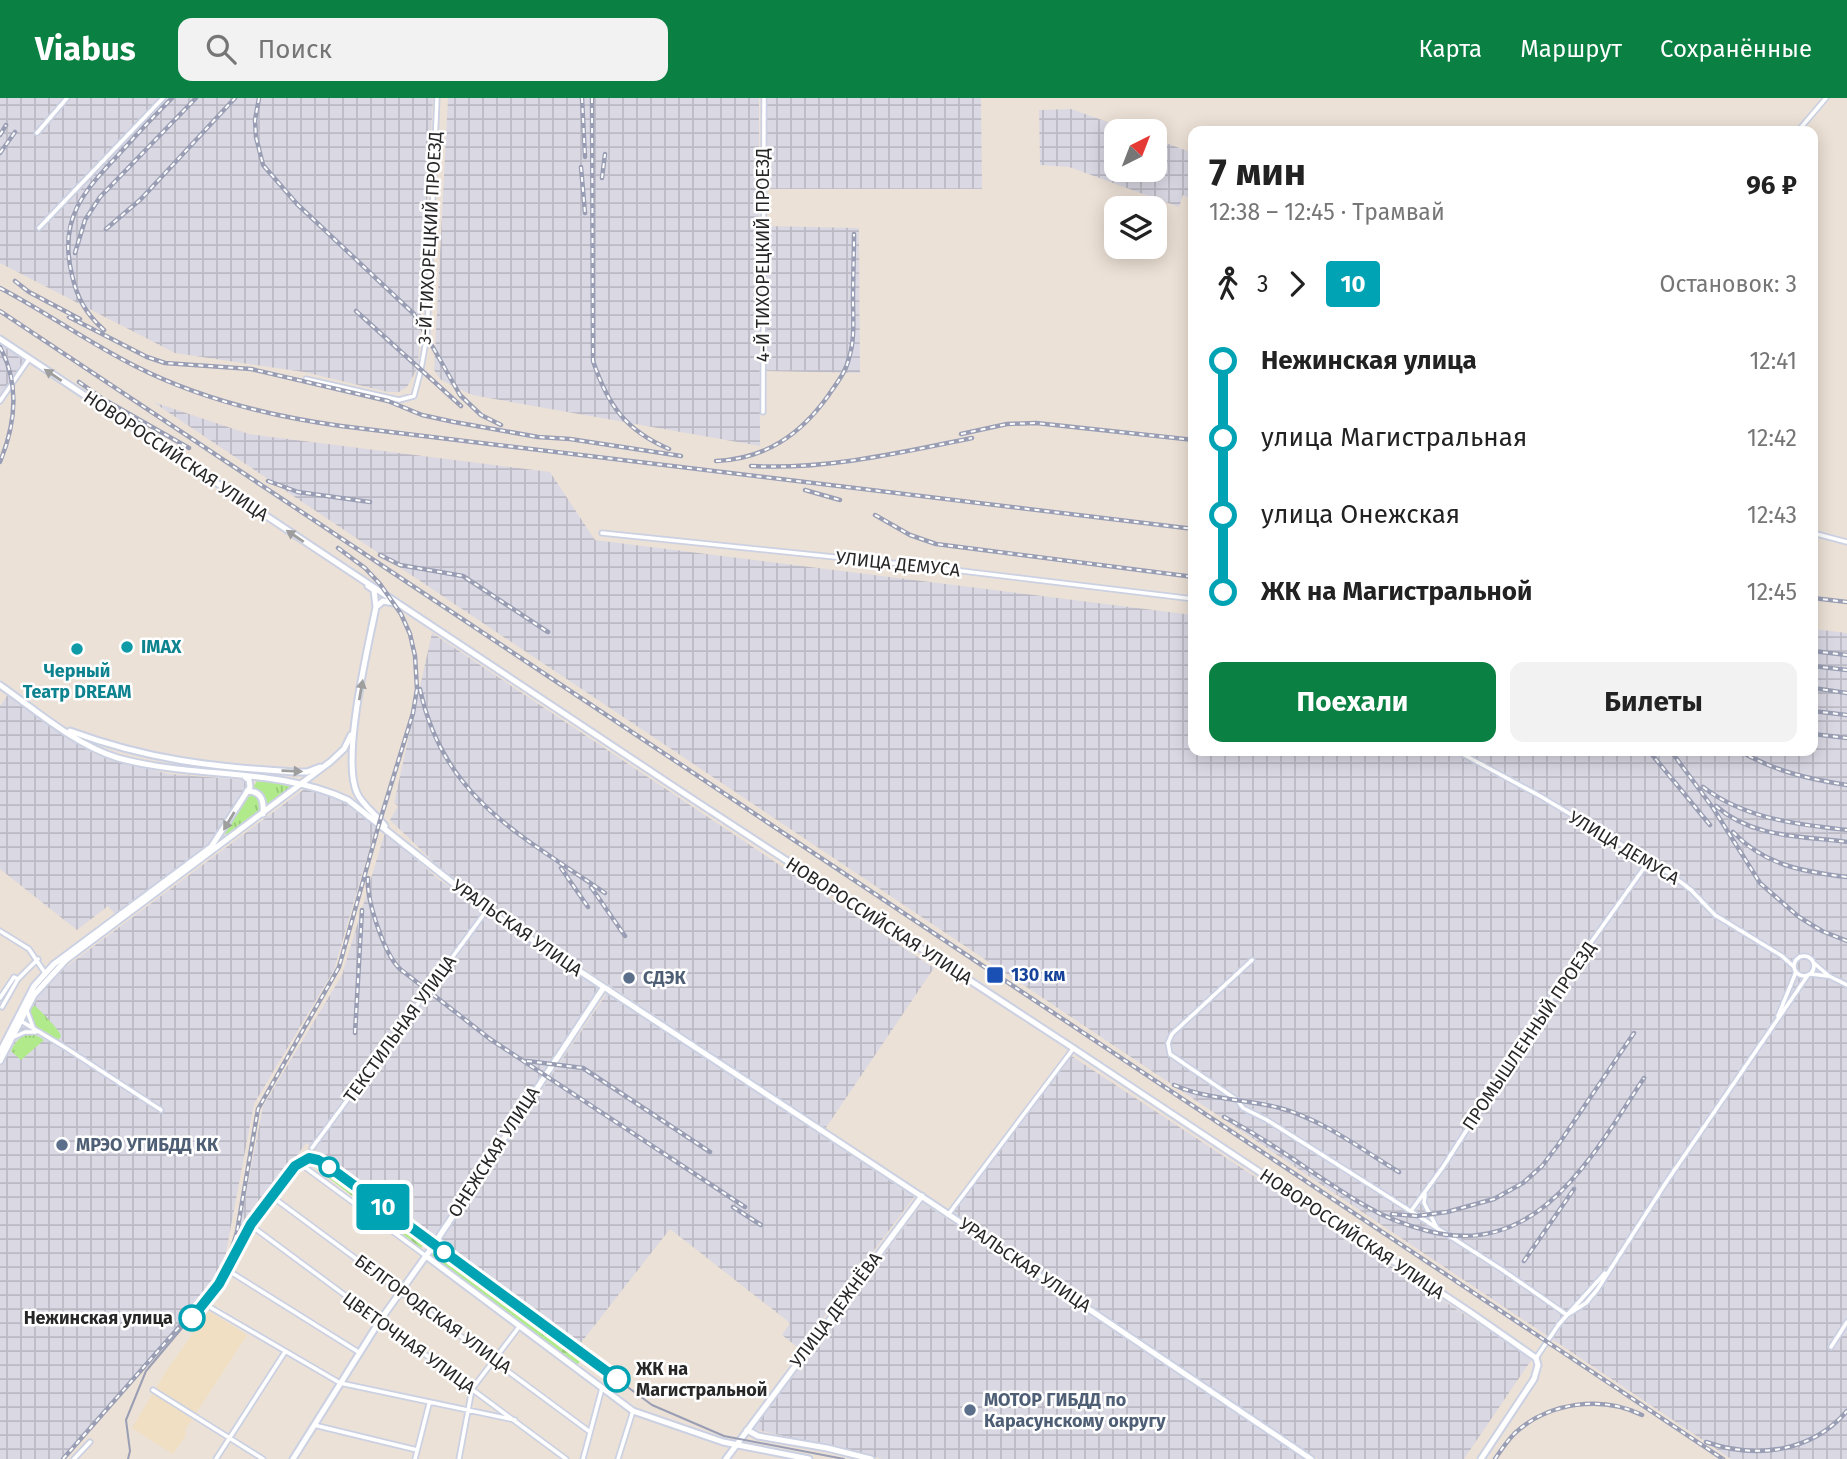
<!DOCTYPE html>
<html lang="ru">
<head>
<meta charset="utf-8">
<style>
  body { margin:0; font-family:"Fira Sans",sans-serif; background:#f2f2f2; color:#222; height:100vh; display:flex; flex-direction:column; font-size:26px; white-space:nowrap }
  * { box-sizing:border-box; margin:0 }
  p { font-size:23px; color:#767676 }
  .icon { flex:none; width:38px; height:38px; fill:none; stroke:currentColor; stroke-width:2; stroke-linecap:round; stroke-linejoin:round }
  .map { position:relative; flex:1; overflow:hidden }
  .drawer { position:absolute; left:1188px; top:28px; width:630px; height:630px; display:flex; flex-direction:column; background:#fff; border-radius:14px; box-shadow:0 4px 18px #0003 }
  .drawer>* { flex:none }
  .badge { padding:0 14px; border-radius:5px; font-size:24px; line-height:46px }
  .needle { width:46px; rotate:42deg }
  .controls { position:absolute; left:1104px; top:21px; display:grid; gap:14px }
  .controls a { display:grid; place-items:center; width:63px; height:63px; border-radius:14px; background:#fff; box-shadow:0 4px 18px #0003; font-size:35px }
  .map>.badge { position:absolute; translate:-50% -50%; box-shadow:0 0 0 4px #fff }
  .legs { display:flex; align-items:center; gap:10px; height:77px; padding:0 21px; font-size:23px }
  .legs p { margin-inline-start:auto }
  .head { display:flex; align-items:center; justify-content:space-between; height:119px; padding:0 21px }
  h1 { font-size:38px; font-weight:700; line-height:52px }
  .button { display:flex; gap:14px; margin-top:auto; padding:14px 21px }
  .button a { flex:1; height:80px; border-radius:14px; background:#0b8043; color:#fff; font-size:28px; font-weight:700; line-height:80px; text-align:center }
  .button a+a { background:#f2f2f2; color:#222 }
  ul { padding:0 21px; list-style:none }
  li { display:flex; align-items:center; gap:24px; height:77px; font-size:26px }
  li i { display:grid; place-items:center; width:10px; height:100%; margin:0 9px; background:currentColor }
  li i::after { content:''; width:18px; height:18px; margin:-9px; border:5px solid; border-radius:50%; background:#fff }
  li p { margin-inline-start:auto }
  li:first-child i { background:linear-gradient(#0000 50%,currentColor 0) }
  li:last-child i { background:linear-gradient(currentColor 50%,#0000 0) }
  header { display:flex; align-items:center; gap:42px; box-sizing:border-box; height:98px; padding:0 35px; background:#0b8043; color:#fff }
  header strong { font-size:33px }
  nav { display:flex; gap:38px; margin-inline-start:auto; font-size:24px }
  .search { width:490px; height:63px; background:#f2f2f2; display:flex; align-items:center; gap:18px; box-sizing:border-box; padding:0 24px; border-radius:14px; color:#767676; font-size:26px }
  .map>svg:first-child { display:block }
</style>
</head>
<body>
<header>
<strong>Viabus</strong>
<div class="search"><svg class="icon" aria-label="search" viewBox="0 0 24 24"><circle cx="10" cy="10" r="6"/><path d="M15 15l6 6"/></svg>Поиск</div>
<nav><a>Карта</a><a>Маршрут</a><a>Сохранённые</a></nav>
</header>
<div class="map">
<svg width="1847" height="1361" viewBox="0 0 1847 1361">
  <defs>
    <pattern id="industrial-grid" width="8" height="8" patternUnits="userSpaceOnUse" patternTransform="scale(1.75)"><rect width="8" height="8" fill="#dad8e3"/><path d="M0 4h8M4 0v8" fill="none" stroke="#bbb9c3"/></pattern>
    <pattern id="grass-tufts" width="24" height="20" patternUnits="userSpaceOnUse" patternTransform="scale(1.75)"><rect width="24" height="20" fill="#b0ea8b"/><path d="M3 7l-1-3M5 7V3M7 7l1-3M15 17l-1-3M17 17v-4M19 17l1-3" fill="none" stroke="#97c978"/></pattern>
    <pattern id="forest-firs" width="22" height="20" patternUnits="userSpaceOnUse" patternTransform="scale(1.75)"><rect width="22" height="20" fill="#b0ea8b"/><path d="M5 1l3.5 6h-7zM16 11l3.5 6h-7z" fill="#97c978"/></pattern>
  </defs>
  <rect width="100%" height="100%" fill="#ece1d6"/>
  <!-- industrial -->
  <path fill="url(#industrial-grid)" d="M 0,0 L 433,0 L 418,269 L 407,289 L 399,294 L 388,294 L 304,274 L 175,255 L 0,165 Z
    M 448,0 L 759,0 L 760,348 L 472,297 L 441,282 L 434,272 Z
    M 766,0 L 981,0 L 982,91 L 765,91 Z
    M 1071,11 L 1133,33 L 1116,33 L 1116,72 L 1155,72 L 1155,41 L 1193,55 L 1194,95 L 1191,101 L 1183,97 L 1179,109 L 1069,69 L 1040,67 L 1039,12 Z
    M 766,128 L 859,130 L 860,275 L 765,273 Z
    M 0,244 L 27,262 L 0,300 Z
    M 153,304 L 249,336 L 550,374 L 595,442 L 1193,517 L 1194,653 L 1813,653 L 1813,531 L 1847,535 L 1847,1361 L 1731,1361 Z
    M 432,535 L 934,870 L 825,1031 L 503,816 L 440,770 L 390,722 L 398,708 L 394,705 Z
    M 9,595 L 94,656 L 114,663 L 169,676 L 244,682 L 246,688 L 244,694 L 218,738 L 206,750 L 137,802 L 115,816 L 108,808 L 77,832 L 0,771 L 0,608 Z
    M 307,689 L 347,704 L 368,719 L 376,728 L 334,872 L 254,1006 L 225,1160 L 207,1195 L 62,1361 L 0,1361 L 0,969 L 30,909 L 37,899 L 66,869 Z
    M 385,734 L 438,781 L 599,890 L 434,1139 L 306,1045 L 237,1142 L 263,1008 L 342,877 Z
    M 607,895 L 914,1099 L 800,1251 L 782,1237 L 790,1225 L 670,1131 L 580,1246 L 440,1143 Z
    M 1070,957 L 1532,1261 L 1464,1361 L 1318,1361 L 953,1115 Z
    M 923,1105 L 1305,1361 L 882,1361 L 753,1331 Z"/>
  <!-- education -->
  <path fill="#f0dfc2" d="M 209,1213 L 247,1237 L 185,1332 L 186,1337 L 173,1356 L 132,1330 L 167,1272 Z"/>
  <!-- grass -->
  <path fill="url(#grass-tufts)" d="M 257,683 L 296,686 L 266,708 C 265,699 261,693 252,691 Z
    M 249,695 L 258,699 L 262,708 L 260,713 L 226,737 L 225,735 Z
    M 35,908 C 40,912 58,931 61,937 L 60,940 L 57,942 L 34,927 L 30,920 L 30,909 Z
    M 32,935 L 44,942 L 21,962 L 11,953 C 15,943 22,937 32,935 Z"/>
  <!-- forest -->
  <path fill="url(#forest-firs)" d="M 315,1065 L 425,1144 L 421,1150 L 313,1068 Z
    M 435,1152 L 582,1261 L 577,1267 L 431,1158 Z"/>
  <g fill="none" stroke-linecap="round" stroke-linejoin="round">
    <defs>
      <path id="street" d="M 1798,33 L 1826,0
        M 37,35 L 67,0
        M 39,130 L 163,0
        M 306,281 L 399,302 L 414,298 L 421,271 L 427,237 L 437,0
        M 0,303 L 29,261
        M 763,314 L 764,0
        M 602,435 L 912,467 L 1194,501
        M 1813,435 L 1847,444
        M 1457,653 L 1540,698 L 1669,775 L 1691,792 L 1715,817 L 1782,858 L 1794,869
        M 0,833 L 29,851 L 45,875
        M1794 868a10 10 0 1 1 20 0a10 10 0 1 1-20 0Z
        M 1252,862 L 1172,936 L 1168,945 L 1170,956 L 1237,1002 L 1243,1010 L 1267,1022 L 1373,1089 L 1504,1173 L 1567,1217
        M 1814,865 L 1829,878 L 1847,887
        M 1811,876 L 1827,878
        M 0,900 L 14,879 L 18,881 L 38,861
        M 2,909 L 18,881
        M 27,913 L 33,929
        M 1778,918 L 1796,874
        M 21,923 L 66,950 L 161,1012
        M 14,939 L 25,934 L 36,934
        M 312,1050 L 487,812
        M 1425,1096 L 1424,1105 L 1436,1128
        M 274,1100 L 590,1334
        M 1411,1113 L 1443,1069 L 1550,902 L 1649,763
        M 948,1117 L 1073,951
        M 253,1129 L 566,1361
        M 426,1158 L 302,1067 L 298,1070 L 253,1129 L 208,1208 L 340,1285 L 515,1322
        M 229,1173 L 360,1255
        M 1567,1217 L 1586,1205 L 1597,1192 L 1667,1083 L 1808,877
        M 1831,1249 L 1847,1224
        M 1536,1260 L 1559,1226 L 1605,1175
        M 153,1292 L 263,1361
        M 314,1327 L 417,1352
        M 74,1361 L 90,1344
        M 216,1361 L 285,1254
        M 415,1361 L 429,1306
        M 459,1361 L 472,1291 L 519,1229
        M 583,1361 L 602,1290
        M 618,1361 L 633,1313"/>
      <path id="secondary" d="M 0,241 L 688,698 L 1073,950 L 1470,1214 L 1536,1260 L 1538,1267 L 1534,1281 L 1481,1361
        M 368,488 L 374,492 L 376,509 C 368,550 341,660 357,695 C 363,708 376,716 385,728
        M 376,509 L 383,503 L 394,505
        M 0,587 C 37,613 75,647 118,660 C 194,681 278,669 348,702 L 487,812 L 936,1108 L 1311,1361
        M 70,633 C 149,662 212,669 295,674 L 307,674 L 320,669
        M 329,665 L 344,651 L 351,637
        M 247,693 C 262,693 264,703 263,716
        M 0,954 L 34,888 L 54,866 L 211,749 L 250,689 L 249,682 L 245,679
        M 0,963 L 34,897 L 66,862 L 330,664
        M 426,1158 L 633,1313 L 723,1344 L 809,1361
        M 747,1332 L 758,1338 L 827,1350 L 871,1361
        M 293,1361 L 379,1224 L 433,1148 L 604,889
        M 726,1361 L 922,1098"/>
    </defs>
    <!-- street casing -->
    <use href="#street" stroke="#cbd1e2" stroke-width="7"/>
    <!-- secondary casing -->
    <use href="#secondary" stroke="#cbd1e2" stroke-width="9"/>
    <!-- street -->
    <use href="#street" stroke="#fff" stroke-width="3.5"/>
    <!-- secondary -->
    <use href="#secondary" stroke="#fff" stroke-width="5"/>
    <!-- tram -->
    <path stroke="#999eb4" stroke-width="2" d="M 128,1361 L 130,1353 L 126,1322 L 146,1273 L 214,1192 L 250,1128 L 295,1068 L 309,1061 L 324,1066 L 652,1307 L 724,1338 L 844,1361"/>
    <defs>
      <path id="rail" d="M 259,0 L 255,22 L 256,39 L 263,67 L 297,106 L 414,216 L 460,297 L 481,317 L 501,327
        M 582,0 L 585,59
        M 592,0 L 593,263 C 608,307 625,332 669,351
        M 0,37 L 6,27
        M 0,55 L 15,34
        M 581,69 L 585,115
        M 602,80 L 605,56
        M 106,131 L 141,101 L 235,0
        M 75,155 L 85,122 L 100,99 L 196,0
        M 15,183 L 29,194 L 80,221
        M 0,190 C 46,214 89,245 135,268 C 200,301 269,318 341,328 L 1194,431
        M 0,213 L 1723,1361
        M 356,213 L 461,308
        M 69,219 L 147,259 L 165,265 L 251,271 L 388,303 L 422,317 L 454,324 L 538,339 L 570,341 L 681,358
        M 104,232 C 86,216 77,200 72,177 C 58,120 84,93 120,55 C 137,36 154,18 172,0
        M 0,249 C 20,286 16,325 0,364
        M 79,284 L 103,301 L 189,350
        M 961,336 L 1007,326 L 1036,325 L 1194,342
        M 716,363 C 765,361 800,337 828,298 C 836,286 846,274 849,260 C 855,241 853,221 853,201 C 853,179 854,157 854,136
        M 751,368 C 825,372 899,355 972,340
        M 268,383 L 298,394 L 370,404
        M 805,392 L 840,402
        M 875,417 L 910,437 L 936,446 L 1194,479
        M 380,457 L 400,467 L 463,478 L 548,534
        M 1813,500 L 1847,504
        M 1813,553 L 1847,557
        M 1813,568 L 1847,572
        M 1813,590 L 1847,595
        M 420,591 C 443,700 521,737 605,795
        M 1813,613 L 1847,617
        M 1813,636 L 1847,640
        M 1649,653 L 1710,727
        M 1671,653 L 1713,710 L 1760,785 L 1799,819 L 1822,833 L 1847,843
        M 1740,653 C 1774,673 1808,681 1847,687
        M 1703,689 C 1745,721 1796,726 1847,732
        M 1716,708 C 1752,740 1802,738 1847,744
        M 1733,734 C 1764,767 1804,774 1847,779
        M 561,770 L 588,809
        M 368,780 C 366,801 384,856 400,871 L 490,941 L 745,1109
        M 591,789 L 625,838
        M 355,935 L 362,812
        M 527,963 L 583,970 L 710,1054
        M 1174,987 C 1208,1002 1245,1001 1280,1010 C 1323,1022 1361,1051 1399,1074
        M 1224,1019 C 1273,1044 1316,1079 1364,1107 C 1384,1119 1405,1127 1428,1133 C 1538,1162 1593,1057 1644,980
        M 733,1109 L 761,1127
        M 1392,1116 L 1417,1118 L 1447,1114 L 1494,1101 L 1523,1085 L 1542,1068 L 1558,1047 L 1634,935
        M 1524,1163 L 1574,1091
        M 1706,1344 C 1755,1361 1811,1355 1847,1313
        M 63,1361 L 202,1203 C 218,1183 230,1159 237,1134 L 258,1011 L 339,869 L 379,726 L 413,615 L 417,591 L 415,558 L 410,536 L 401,516 L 380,486 L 365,470 L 338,450
        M 1495,1361 C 1501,1352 1507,1343 1515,1335 C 1549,1304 1602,1297 1642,1317"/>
    </defs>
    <!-- rail casing -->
    <use href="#rail" stroke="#999eb4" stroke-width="4.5"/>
    <!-- rail -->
    <use href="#rail" stroke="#fff" stroke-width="2" stroke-dasharray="5" stroke-linecap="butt"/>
  </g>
  <!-- one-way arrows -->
  <defs><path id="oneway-solid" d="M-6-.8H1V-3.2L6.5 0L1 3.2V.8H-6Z" transform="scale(1.75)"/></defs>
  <g fill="#9e9e9e">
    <use href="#oneway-solid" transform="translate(53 277) rotate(-146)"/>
    <use href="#oneway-solid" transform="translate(295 438) rotate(-146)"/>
    <use href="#oneway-solid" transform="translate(361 592) rotate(-80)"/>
    <use href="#oneway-solid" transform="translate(292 673) rotate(2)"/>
    <use href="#oneway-solid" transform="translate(229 723) rotate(121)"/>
  </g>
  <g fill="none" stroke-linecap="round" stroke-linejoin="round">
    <defs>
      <path id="line-1" d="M 192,1220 L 219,1186 L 251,1126 L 295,1068 L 309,1060 L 318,1062 L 325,1066 L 617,1281"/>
    </defs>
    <!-- line-1 casing -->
    <use href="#line-1" stroke="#fff" stroke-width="16"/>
    <!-- line-1 -->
    <use href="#line-1" stroke="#00a3b4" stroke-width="10"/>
  </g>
  <!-- markers -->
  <g fill="#0f9aa8" stroke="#fff" stroke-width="2.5">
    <circle cx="127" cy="549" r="7"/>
    <circle cx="77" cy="551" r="7"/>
  </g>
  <rect fill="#1a4fb4" stroke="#fff" stroke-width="2.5" x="986" y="868" width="18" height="18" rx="3.5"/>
  <g fill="#5c6f8a" stroke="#fff" stroke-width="2.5">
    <circle cx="629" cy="880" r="7"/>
    <circle cx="62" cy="1047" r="7"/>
    <circle cx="970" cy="1312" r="7"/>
  </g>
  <g fill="#fff" stroke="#00a3b4" stroke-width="3.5">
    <circle cx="329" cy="1069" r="9"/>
    <circle cx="444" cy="1154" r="9"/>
    <circle cx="192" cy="1220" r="12"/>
    <circle cx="617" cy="1281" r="12"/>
  </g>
  <g text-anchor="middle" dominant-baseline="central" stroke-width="5" stroke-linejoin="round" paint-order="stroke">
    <!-- street labels -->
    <g font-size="18" fill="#272727" stroke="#fff">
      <text transform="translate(430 140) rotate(-87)">3-Й ТИХОРЕЦКИЙ ПРОЕЗД</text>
      <text transform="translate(763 157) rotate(-90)">4-Й ТИХОРЕЦКИЙ ПРОЕЗД</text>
      <text transform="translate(176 358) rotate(34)">НОВОРОССИЙСКАЯ УЛИЦА</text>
      <text transform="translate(898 466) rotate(6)">УЛИЦА ДЕМУСА</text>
      <text transform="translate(1624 750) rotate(31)">УЛИЦА ДЕМУСА</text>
      <text transform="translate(879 823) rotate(33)">НОВОРОССИЙСКАЯ УЛИЦА</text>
      <text transform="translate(517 830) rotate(35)">УРАЛЬСКАЯ УЛИЦА</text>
      <text transform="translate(400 931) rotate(-54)">ТЕКСТИЛЬНАЯ УЛИЦА</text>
      <text transform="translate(1529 938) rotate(-56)">ПРОМЫШЛЕННЫЙ ПРОЕЗД</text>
      <text transform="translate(494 1054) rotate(-57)">ОНЕЖСКАЯ УЛИЦА</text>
      <text transform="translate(1352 1136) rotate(34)">НОВОРОССИЙСКАЯ УЛИЦА</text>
      <text transform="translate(1025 1167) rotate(34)">УРАЛЬСКАЯ УЛИЦА</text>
      <text transform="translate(836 1212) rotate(-53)">УЛИЦА ДЕЖНЁВА</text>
      <text transform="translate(433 1216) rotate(36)">БЕЛГОРОДСКАЯ УЛИЦА</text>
      <text transform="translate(409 1245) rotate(36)">ЦВЕТОЧНАЯ УЛИЦА</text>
    </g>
    <!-- culture labels -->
    <g font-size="18" font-weight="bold" fill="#0d838f" stroke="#fff" text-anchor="start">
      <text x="141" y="549">IMAX</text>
      <text x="77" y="573" text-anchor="middle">Черный<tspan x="77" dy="21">Театр DREAM</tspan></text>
    </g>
    <!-- transit labels -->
    <g font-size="18" font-weight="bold" fill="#164399" stroke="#fff" text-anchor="start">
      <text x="1011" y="877">130 км</text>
    </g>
    <!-- service labels -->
    <g font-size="18" font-weight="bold" fill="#4e5e75" stroke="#fff" text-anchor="start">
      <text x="643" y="880">СДЭК</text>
      <text x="76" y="1047">МРЭО УГИБДД КК</text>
      <text x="984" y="1302">МОТОР ГИБДД по<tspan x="984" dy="21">Карасунскому округу</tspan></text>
    </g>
    <!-- stop labels -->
    <g font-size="18" font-weight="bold" fill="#272727" stroke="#fff" text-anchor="end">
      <text x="173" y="1220">Нежинская улица</text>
      <text x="636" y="1271" text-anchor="start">ЖК на<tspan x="636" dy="21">Магистральной</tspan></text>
    </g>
  </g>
</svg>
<div class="controls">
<a><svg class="needle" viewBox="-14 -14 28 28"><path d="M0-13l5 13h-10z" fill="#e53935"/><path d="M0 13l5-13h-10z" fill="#767676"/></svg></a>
<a><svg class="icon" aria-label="layers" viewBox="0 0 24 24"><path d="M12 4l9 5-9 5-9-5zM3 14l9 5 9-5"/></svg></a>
</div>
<b class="badge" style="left:383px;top:1109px;background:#00a3b4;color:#fff">10</b>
<section class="drawer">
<div class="head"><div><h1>7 мин</h1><p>12:38 – 12:45 · Трамвай</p></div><b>96 ₽</b></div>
<div class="legs"><svg class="icon" aria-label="walk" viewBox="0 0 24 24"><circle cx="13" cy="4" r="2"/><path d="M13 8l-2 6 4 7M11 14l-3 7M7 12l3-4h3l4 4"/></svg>3<svg class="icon" aria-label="forward" viewBox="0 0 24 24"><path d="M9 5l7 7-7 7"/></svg><b class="badge" style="background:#00a3b4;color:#fff">10</b><p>Остановок: 3</p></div>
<ul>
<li><i style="color:#00a3b4"></i><b>Нежинская улица</b><p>12:41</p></li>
<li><i style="color:#00a3b4"></i><span>улица Магистральная</span><p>12:42</p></li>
<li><i style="color:#00a3b4"></i><span>улица Онежская</span><p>12:43</p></li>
<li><i style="color:#00a3b4"></i><b>ЖК на Магистральной</b><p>12:45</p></li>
</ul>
<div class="button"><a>Поехали</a><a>Билеты</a></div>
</section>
</div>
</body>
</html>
